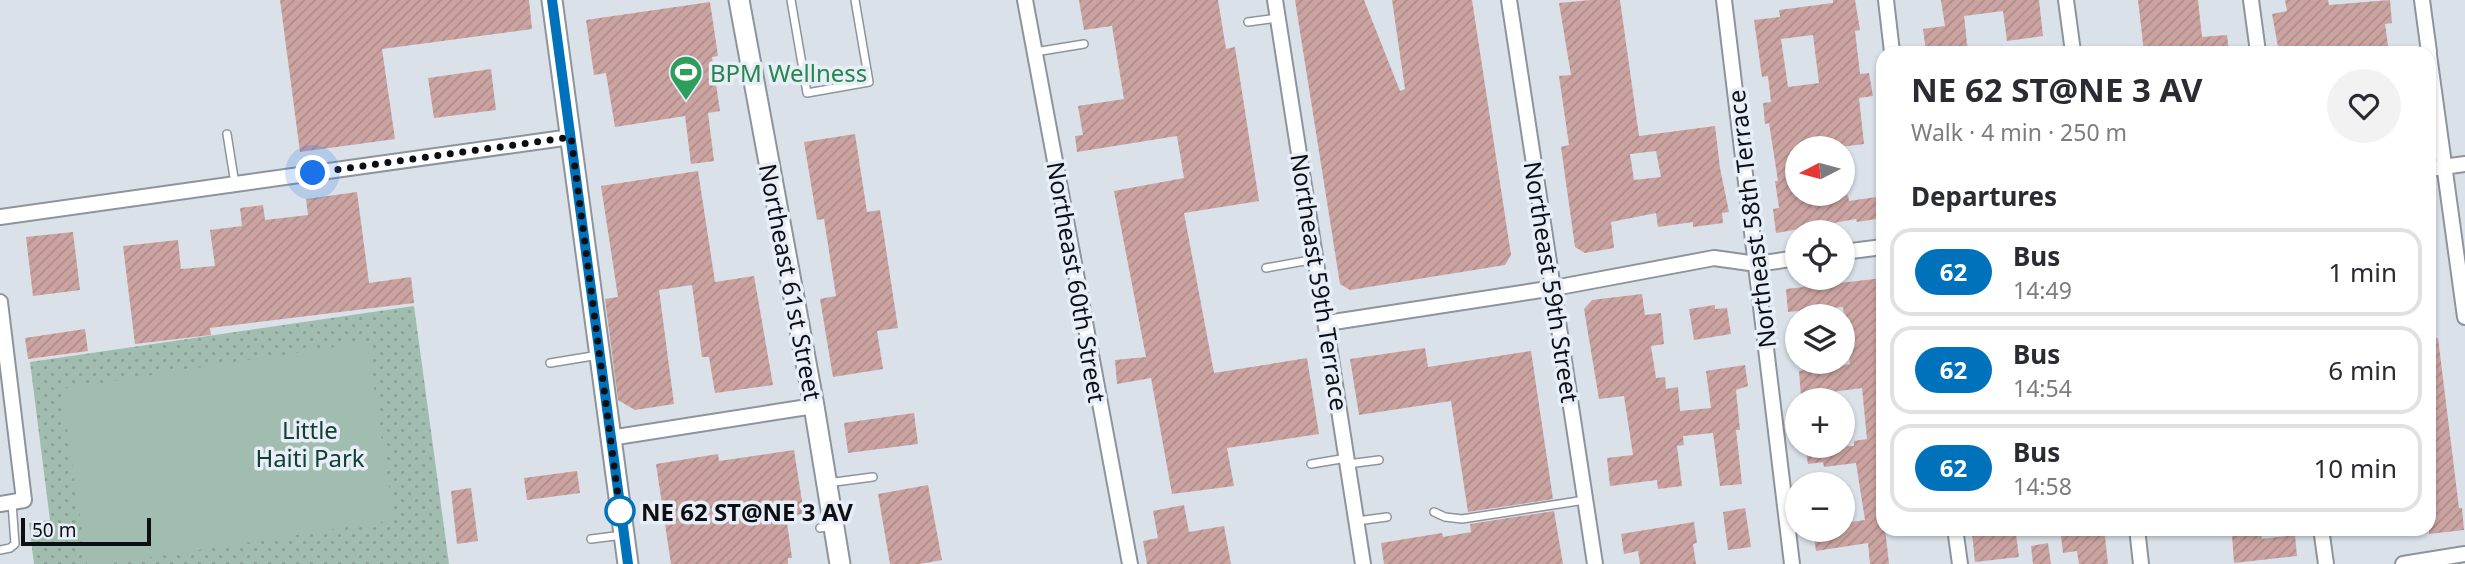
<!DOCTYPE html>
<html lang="en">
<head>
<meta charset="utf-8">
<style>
  body { margin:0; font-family:"Noto Sans",sans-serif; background:#f2f2f3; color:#2b2b33; height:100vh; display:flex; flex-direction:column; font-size:26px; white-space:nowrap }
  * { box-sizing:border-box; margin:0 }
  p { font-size:23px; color:#7c7c81 }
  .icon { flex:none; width:38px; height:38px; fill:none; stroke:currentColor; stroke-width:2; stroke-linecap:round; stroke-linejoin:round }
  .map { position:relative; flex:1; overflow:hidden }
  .drawer { position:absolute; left:1876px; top:46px; width:560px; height:490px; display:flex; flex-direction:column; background:#fff; border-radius:21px; box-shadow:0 2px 5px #0004 }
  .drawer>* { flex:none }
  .badge { padding:0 14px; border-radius:23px; font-size:24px; line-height:46px }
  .needle { width:46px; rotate:264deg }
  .tools { position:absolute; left:1785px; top:136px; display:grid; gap:14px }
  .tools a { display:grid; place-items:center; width:70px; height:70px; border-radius:50%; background:#fff; box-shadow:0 2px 5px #0004; font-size:35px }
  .scale { position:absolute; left:21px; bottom:18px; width:130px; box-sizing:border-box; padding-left:7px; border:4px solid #0d0f12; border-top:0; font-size:19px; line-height:24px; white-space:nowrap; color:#0d0f12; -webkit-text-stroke:5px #e7eef7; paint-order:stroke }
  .you { position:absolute; width:35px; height:35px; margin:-18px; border:5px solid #fff; border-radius:50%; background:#1a73e8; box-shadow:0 0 0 10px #1a73e833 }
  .map>.badge { position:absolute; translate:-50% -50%; box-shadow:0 0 0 4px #fff }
  h2 { padding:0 35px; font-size:26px; line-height:63px }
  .round { display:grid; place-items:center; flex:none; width:74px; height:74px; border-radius:37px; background:#f2f2f3 }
  .summary { display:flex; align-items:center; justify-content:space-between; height:119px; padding:0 35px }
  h1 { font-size:33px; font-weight:700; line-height:52px }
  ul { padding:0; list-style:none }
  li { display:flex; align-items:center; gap:21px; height:88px; margin:0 14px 10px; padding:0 21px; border:4px solid #e1e1e2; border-radius:21px }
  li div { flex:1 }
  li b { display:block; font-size:26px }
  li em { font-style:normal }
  li .badge { min-width:77px; font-weight:700; text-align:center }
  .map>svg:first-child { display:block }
</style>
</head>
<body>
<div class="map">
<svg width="2465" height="564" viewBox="0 0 2465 564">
  <defs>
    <pattern id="park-dots" width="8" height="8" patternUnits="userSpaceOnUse" patternTransform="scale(1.75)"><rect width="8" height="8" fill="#a1bdaf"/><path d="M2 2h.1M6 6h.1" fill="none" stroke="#89a196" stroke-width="1.8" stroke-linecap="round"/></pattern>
    <pattern id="building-hatch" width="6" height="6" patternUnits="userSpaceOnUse" patternTransform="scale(1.75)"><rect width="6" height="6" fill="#cba4a2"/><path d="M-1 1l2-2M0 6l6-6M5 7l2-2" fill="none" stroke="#ad8c8a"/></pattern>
  </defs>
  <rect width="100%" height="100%" fill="#dae1e9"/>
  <!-- park -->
  <path fill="url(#park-dots)" d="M 414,306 L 449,564 L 34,564 L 29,523 L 50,520 L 30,362 Z"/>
  <!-- garden -->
  <path fill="#a1bdaf" d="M 367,342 L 394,520 L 107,564 L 87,564 L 61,389 Z"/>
  <!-- building -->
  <path fill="url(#building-hatch)" fill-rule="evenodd" d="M 280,0 L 529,0 L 532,29 L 382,49 L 395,139 L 300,152 Z
    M 1079,0 L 1218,0 L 1226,49 L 1235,47 L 1259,201 L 1184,213 L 1214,373 L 1307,358 L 1319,434 L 1227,448 L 1234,486 L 1172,494 L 1151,378 L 1117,384 L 1115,360 L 1146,357 L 1114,191 L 1184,178 L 1177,136 L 1077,152 L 1075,136 L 1083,135 L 1078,106 L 1124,99 L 1112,26 L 1084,30 Z
    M 1295,0 L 1364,0 L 1400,91 L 1405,89 L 1392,0 L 1472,0 L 1511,255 L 1505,265 L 1350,290 L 1340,284 Z
    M 1591,0 L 1620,0 L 1639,136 L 1715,126 L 1720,168 L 1729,212 L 1722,213 L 1723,223 L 1693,227 L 1693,222 L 1658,227 L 1656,213 L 1611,222 L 1614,248 L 1585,253 L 1575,247 L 1561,147 L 1569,145 L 1559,76 L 1571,75 L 1559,3 ZM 1656,151 L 1661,177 L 1634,180 L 1630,154 Z
    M 1833,0 L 1855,0 L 1860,30 L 1855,31 L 1860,74 L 1869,73 L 1873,96 L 1859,98 L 1864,144 L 1824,149 L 1797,149 L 1797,194 L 1811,194 L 1812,201 L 1848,195 L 1849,201 L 1883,196 L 1883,218 L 1857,222 L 1856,219 L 1776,233 L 1773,209 L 1779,208 L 1775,181 L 1778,181 L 1769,123 L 1765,124 L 1763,103 L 1771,102 L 1768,76 L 1762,77 L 1754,20 L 1780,17 L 1779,10 L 1833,3 ZM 1813,35 L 1819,83 L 1788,87 L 1781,39 Z
    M 1941,0 L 2039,0 L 2043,36 L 2007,41 L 2003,11 L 1964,16 L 1968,52 L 1926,52 L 1923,29 L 1945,26 Z
    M 2138,0 L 2198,0 L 2202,37 L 2227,35 L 2229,52 L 2144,52 Z
    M 2285,0 L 2328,0 L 2329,5 L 2390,0 L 2392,23 L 2385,24 L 2389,52 L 2279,52 L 2272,14 L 2287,11 Z
    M 710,2 L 718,56 L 712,57 L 720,111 L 708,113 L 714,161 L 691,164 L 685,116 L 615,127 L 606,73 L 594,75 L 586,20 Z
    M 491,69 L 496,110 L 434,118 L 428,78 Z
    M 855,134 L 867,212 L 880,210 L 898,328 L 877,331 L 883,369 L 833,377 L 820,299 L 836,296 L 824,219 L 817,220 L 804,142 Z
    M 698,171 L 715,282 L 754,276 L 773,385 L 715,393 L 709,357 L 702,357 L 692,285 L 659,290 L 674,404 L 635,410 L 618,400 L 605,299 L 618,297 L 601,186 Z
    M 357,192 L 369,283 L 411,277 L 414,303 L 210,328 L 211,335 L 135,344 L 123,246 L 178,240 L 181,269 L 215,266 L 210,230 L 242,226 L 240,208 L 263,205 L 265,220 L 308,215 L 306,199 Z
    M 73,232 L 80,290 L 33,296 L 26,237 Z
    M 1831,278 L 1831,284 L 1883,278 L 1883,528 L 1885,528 L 1889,564 L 1870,564 L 1868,543 L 1816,551 L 1813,530 L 1843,530 L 1843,523 L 1865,520 L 1856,463 L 1824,467 L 1823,462 L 1808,464 L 1805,446 L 1854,446 L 1854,441 L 1867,439 L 1862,388 L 1801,396 L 1799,371 L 1850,364 L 1843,307 L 1788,312 L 1786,289 L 1804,287 L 1804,281 Z
    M 1642,294 L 1645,315 L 1661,313 L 1664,344 L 1651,346 L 1656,378 L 1665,377 L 1666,389 L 1678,387 L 1680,411 L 1711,408 L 1706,371 L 1745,365 L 1748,386 L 1736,390 L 1740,430 L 1736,430 L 1742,484 L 1720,486 L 1713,433 L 1683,436 L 1684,445 L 1677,446 L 1682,486 L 1658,489 L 1657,480 L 1610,486 L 1607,458 L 1633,455 L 1624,396 L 1599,399 L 1584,309 L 1592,300 Z
    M 1715,305 L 1715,309 L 1727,308 L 1731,334 L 1694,340 L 1689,309 Z
    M 85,329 L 88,351 L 28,359 L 25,338 Z
    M 2438,338 L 2459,508 L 2462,508 L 2464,530 L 2429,534 L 2429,473 L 2433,473 L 2429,437 L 2429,339 Z
    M 1425,348 L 1428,367 L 1531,351 L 1553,499 L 1468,512 L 1451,401 L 1359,415 L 1350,359 Z
    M 914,413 L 918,444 L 848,453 L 844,423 Z
    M 794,450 L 804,514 L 786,516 L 792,558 L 788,558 L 788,564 L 671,564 L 656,464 L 718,454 L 719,461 Z
    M 577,471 L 580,493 L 527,500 L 524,478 Z
    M 928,485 L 942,560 L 920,564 L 890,564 L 878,494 Z
    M 471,488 L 478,541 L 457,544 L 451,491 Z
    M 1184,505 L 1189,532 L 1224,526 L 1231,564 L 1147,564 L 1143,541 L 1158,538 L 1153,511 Z
    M 1745,508 L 1751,547 L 1728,550 L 1723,512 Z
    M 1554,511 L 1563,564 L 1384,564 L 1381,543 L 1442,533 L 1443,537 L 1471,532 L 1470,524 Z
    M 1694,522 L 1697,543 L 1693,544 L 1696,564 L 1640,564 L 1638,551 L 1624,554 L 1621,534 Z
    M 2060,528 L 2104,528 L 2108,564 L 2079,564 L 2077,551 L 2063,553 Z
    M 2010,529 L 2011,534 L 2016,534 L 2019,557 L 1975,562 L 1972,533 Z
    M 2261,533 L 2262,539 L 2295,535 L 2297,556 L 2234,563 L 2232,535 Z
    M 2048,543 L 2051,564 L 2033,564 L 2031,546 Z"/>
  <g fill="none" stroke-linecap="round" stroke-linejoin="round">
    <defs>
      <path id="service" d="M 791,0 L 807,93 L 869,82 L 855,0
        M 1248,22 L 1278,18
        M 1035,52 L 1084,44
        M 227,134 L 235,184
        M 1266,268 L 1316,259
        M 550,363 L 599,355
        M 1311,464 L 1347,458
        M 1348,464 L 1379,460
        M 827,483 L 873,477
        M 1434,512 L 1445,517 L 1462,519 L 1585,500
        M 1357,521 L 1387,517
        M 820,528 L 833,526
        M 591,539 L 623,535
        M 0,550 L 10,548 L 15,544 L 12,503"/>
      <path id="minor" d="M 1025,0 L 1130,564
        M 1275,0 L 1363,564
        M 1509,0 L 1595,564
        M 1724,0 L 1792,564
        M 1886,0 L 1892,52
        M 2066,0 L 2073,52
        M 2251,0 L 2258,52
        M 2422,0 L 2429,52
        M 2429,55 L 2465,317
        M 2429,169 L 2465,164
        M 0,217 L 571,137
        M 1843,252 L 1883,247
        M 0,302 L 24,500 L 0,504
        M 1327,323 L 1554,288 L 1714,258 L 1757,264 L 1797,258
        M 610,438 L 814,406
        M 1955,528 L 1960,564
        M 2137,528 L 2141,564
        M 2321,528 L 2326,564
        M 2403,564 L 2465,554"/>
      <path id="secondary" d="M 552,0 L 628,564
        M 739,0 L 814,406 L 840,564"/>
    </defs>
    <!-- service casing -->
    <use href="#service" stroke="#8d949c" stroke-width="10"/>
    <!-- minor casing -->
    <use href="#minor" stroke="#8d949c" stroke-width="18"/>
    <!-- secondary casing -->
    <use href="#secondary" stroke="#8d949c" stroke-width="23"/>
    <!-- service -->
    <use href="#service" stroke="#fff" stroke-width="7"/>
    <!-- minor -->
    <use href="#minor" stroke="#fff" stroke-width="14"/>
    <!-- secondary -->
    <use href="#secondary" stroke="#fff" stroke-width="19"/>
  </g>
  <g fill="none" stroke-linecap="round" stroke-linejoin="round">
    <defs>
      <path id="line" d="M 552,0 L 628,564"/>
    </defs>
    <!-- line casing -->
    <use href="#line" stroke="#fff" stroke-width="16"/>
    <!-- line -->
    <use href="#line" stroke="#0072bc" stroke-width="10"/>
    <!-- walk -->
    <path stroke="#0d0f12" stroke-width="7" stroke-dasharray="0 12.6" d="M 313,173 L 571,137 L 620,511"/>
  </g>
  <!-- icons -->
  <defs>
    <symbol id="stadium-pin" viewBox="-11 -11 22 30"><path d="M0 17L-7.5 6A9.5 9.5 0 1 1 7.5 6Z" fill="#2e9e5b" stroke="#e7eef7"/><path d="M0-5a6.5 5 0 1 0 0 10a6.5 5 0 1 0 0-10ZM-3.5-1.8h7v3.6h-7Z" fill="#fff"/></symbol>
  </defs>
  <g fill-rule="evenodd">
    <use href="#stadium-pin" x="667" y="53" width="38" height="52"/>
  </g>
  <!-- markers -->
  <circle fill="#fff" stroke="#0072bc" stroke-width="3.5" cx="620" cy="511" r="14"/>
  <g text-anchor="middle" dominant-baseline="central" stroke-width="7" stroke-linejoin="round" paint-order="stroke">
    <!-- leisure labels -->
    <g font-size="24" fill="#27864d" stroke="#e7eef7" text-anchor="start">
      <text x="710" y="72">BPM Wellness</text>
    </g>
    <!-- street labels -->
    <g font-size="24" fill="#0d0f12" stroke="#e7eef7">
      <text transform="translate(1751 219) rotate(-97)">Northeast 58th Terrace</text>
      <text transform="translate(791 282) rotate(79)">Northeast 61st Street</text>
      <text transform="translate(1077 282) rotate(80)">Northeast 60th Street</text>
      <text transform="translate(1320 282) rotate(81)">Northeast 59th Terrace</text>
      <text transform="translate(1552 282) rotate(81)">Northeast 59th Street</text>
    </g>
    <!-- park labels -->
    <g font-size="24" fill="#10402e" stroke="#e7eef7">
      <text x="310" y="429">Little<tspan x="310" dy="28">Haiti Park</tspan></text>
    </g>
    <!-- stop labels -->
    <g font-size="24" font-weight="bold" fill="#0d0f12" stroke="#e7eef7" text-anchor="start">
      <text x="641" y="511">NE 62 ST@NE 3 AV</text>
    </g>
  </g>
</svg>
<div class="tools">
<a><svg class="needle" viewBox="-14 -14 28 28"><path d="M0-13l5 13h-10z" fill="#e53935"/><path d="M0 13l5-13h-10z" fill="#7c7c81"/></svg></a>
<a><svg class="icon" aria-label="locate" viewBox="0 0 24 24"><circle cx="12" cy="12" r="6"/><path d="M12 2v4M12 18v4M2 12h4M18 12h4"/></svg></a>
<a><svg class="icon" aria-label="layers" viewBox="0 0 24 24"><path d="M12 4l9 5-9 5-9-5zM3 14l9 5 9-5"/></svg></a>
<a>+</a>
<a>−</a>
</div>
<div class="scale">50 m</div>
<div class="you" style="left:313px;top:173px"></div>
<section class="drawer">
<div class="summary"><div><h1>NE 62 ST@NE 3 AV</h1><p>Walk · 4 min · 250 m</p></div><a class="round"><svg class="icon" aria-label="heart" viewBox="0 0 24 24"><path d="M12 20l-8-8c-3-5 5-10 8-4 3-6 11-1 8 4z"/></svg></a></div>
<h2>Departures</h2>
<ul>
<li><span class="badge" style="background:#0072bc;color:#fff">62</span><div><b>Bus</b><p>14:49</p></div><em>1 min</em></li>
<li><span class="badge" style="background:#0072bc;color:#fff">62</span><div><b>Bus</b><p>14:54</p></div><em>6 min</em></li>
<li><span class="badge" style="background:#0072bc;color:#fff">62</span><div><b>Bus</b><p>14:58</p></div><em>10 min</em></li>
</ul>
</section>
</div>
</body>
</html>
